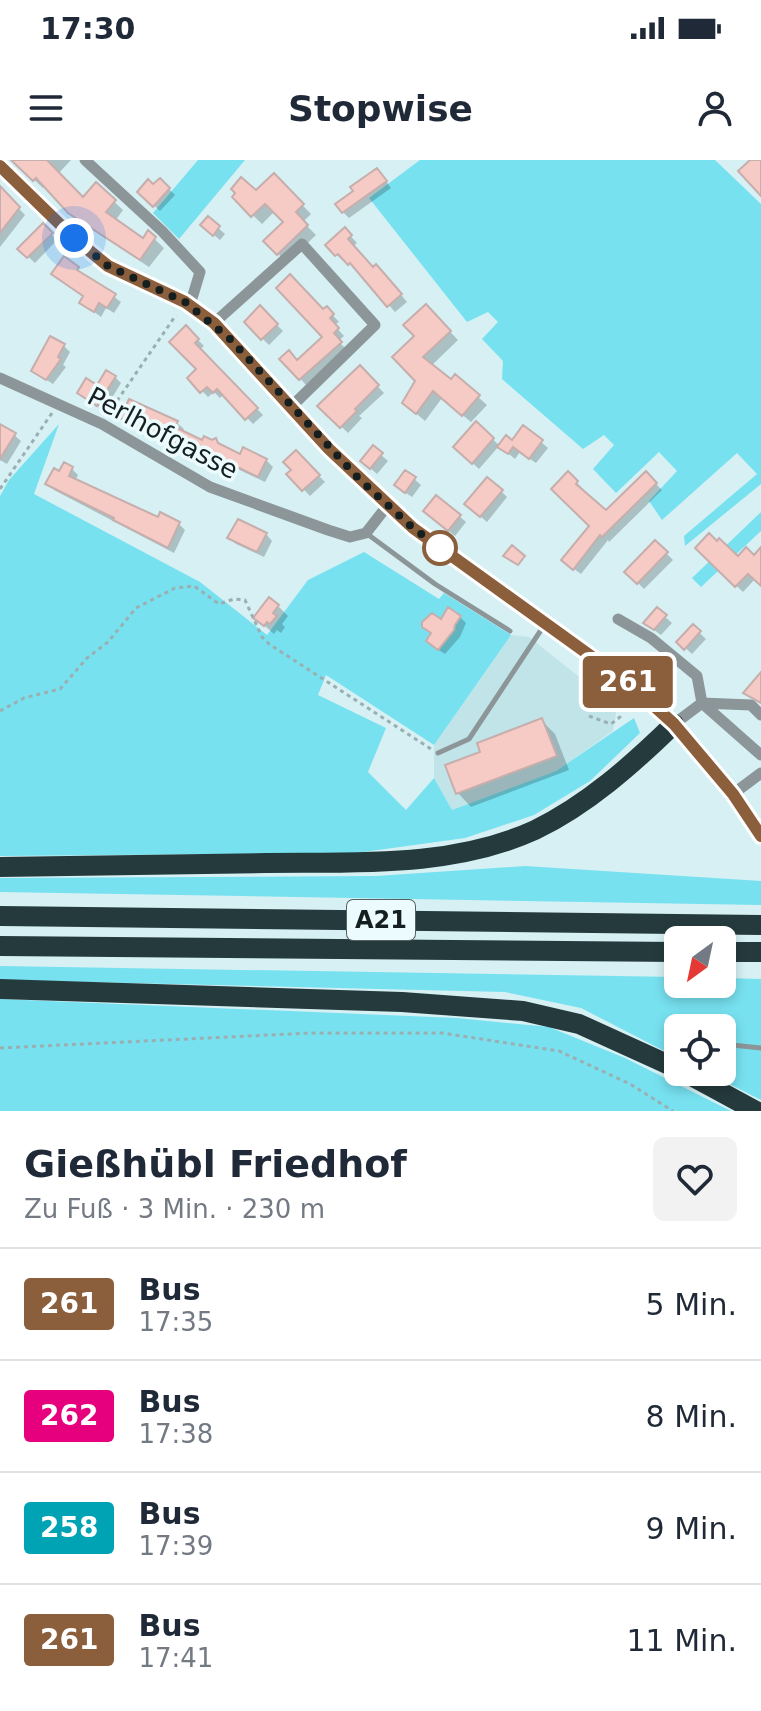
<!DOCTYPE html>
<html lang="de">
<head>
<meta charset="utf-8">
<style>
  body { margin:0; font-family:"DejaVu Sans",sans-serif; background:#f2f2f3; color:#1f2937; height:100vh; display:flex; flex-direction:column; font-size:30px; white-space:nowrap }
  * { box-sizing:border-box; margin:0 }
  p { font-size:26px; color:#747a83 }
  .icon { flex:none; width:44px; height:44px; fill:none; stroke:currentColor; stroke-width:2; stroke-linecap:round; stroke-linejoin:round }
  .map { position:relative; height:951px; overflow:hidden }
  .side { display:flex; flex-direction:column; background:#fff; flex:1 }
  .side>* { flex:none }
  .badge { padding:0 16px; border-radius:6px; font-size:28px; line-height:52px }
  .needle { width:52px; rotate:213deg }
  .fabs { position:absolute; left:664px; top:766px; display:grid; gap:16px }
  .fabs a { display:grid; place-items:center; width:72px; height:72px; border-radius:12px; background:#fff; box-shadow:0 4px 12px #0003; font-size:40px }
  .you { position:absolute; width:40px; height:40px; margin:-20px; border:6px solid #fff; border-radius:50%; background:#1a73e8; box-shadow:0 0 0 12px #1a73e833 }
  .map>.badge { position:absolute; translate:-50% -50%; box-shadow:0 0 0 4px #fff }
  .round { display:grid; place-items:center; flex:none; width:84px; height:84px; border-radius:12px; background:#f2f2f3 }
  .overview { display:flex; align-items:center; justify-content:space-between; height:136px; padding:0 24px }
  h1 { font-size:38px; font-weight:600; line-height:60px }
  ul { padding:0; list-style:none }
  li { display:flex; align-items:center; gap:24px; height:112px; padding:0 24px; border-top:2px solid #e0e1e3 }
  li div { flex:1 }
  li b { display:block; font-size:30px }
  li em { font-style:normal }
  li .badge { min-width:88px; font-weight:700; text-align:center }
  .status { display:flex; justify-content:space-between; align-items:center; height:56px; padding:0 40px; background:#fff; direction:ltr }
  .status svg { height:22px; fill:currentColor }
  header { display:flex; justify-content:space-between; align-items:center; height:104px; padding:0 24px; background:#fff; font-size:36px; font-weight:600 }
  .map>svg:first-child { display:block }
</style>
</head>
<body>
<div class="status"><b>17:30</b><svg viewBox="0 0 49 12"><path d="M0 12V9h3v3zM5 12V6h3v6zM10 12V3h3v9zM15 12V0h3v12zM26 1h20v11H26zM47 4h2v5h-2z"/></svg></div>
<header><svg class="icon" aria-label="menu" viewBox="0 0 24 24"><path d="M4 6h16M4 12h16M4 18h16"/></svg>Stopwise<svg class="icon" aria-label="person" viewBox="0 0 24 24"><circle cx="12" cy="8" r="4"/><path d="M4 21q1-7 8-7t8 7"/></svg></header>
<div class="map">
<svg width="761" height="951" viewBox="0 0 761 951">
  <rect width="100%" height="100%" fill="#d6f0f4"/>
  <!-- built -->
  <path fill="#c1e4e9" d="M 511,475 L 529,477 L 617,547 L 613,571 L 556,611 L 452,650 L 434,618 L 434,585 Z"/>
  <!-- green -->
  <path fill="#77e1f0" d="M 198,0 L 245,0 L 179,79 L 153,53 Z
    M 420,0 L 715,0 L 761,44 L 761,324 L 685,386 L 684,376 L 757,314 L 737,293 L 662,360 L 649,341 L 677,311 L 659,292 L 616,333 L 593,309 L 614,285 L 604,275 L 583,289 L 502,219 L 503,201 L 482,179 L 498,162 L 488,152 L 467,162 L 369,38 Z
    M 59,264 L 34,334 L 200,422 L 267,475 L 308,420 L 364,392 L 439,439 L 444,433 L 511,475 L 434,585 L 326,515 L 318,535 L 386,568 L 368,612 L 406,650 L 434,618 L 452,650 L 556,611 L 634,558 L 640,573 L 590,621 L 534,655 L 465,678 L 356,693 L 0,696 L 0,336 L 9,320 Z
    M 761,352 L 761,371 L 701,427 L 692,418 Z
    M 525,706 L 761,721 L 761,745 L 0,732 L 0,718 L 376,716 Z
    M 0,806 L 678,817 L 678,824 L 722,824 L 722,818 L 761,819 L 761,940 L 706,912 L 722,912 L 722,868 L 678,868 L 678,898 L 581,848 L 505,832 L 0,820 Z
    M 0,839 L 457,858 L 549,867 L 625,898 L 731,951 L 0,951 Z"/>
  <!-- shadow -->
  <path fill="#0003" d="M 13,0 L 71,0 L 58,14 L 83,40 L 96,25 L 123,50 L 115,61 L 143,80 L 148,73 L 164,88 L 149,107 L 80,61 L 46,25 L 43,28 Z
    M 274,16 L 311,54 L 303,62 L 316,75 L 287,103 L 266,81 L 286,62 L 275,51 L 262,64 L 234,37 L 257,32 Z
    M 383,17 L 391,28 L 349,58 L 343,52 L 355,31 Z
    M 160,20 L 175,35 L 160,51 L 139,31 L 153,27 Z
    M 4,33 L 25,55 L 0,87 L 0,37 Z
    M 208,59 L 225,74 L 220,80 L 209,71 Z
    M 43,66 L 57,80 L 35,103 L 20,89 Z
    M 345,70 L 357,83 L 352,87 L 373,110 L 383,113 L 407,142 L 395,152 L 357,108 L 345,99 L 343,101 L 327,85 Z
    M 64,99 L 121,142 L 114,153 L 106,148 L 101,157 L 81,142 L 85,137 Z
    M 426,147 L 458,180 L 431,206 L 478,237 L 487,245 L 471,262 L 442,238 L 425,261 L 404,243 L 418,221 L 417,177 Z
    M 260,148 L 283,171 L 269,185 L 246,162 Z
    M 327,149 L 339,162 L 334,165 L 344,176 L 338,181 L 346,189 L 306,225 L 282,199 L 298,202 L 325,177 L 323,152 Z
    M 186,168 L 204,186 L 199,190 L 263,255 L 253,264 L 224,234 L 220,238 L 214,232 L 208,237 L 190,218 L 199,210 Z
    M 64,186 L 70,192 L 63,205 L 66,207 L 53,224 L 33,211 Z
    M 360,208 L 384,233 L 359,256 L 362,258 L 348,273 L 320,246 Z
    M 115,217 L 121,223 L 104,251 L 79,233 L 97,228 Z
    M 130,242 L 177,263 L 184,269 L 182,272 L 203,283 L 216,280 L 223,288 L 241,297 L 266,300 L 273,307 L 265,322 L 227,304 L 224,311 L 199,297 L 129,264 L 122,258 Z
    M 476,264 L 500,286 L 541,282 L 548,288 L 536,303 L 520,292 L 515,299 L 499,286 L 479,309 L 455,287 Z
    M 0,275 L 14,275 L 21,281 L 7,304 L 0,300 Z
    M 373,288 L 388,301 L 377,314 L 369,307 Z
    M 296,293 L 325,322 L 310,336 L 289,314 L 294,310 Z
    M 72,309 L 78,315 L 75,321 L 159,360 L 161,355 L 179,364 L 185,370 L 174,393 L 54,330 L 48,323 L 60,313 Z
    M 406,312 L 421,325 L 412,337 L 403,331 Z
    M 568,314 L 583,329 L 581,331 L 606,353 L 646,314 L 662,330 L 609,382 L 608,380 L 581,414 L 570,406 L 591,366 Z
    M 501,331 L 507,337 L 487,362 L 473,350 Z
    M 459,356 L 466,362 L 455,376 L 432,357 Z
    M 266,374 L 272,381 L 264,397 L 236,384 L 230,378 Z
    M 655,382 L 673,400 L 644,429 L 627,412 Z
    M 697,388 L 761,405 L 761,424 L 756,418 L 743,432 Z
    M 278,446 L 288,456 L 282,464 L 285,467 L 281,473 L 277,470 L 274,474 L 256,458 Z
    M 657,450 L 672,463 L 661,475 L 645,463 Z
    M 431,455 L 441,462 L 460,457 L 466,463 L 460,477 L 445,494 L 434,487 L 433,474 L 424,463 Z
    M 693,467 L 706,479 L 692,494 L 679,482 Z
    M 542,561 L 555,574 L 569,610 L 471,647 L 458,633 L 483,593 Z"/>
  <!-- building -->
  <path fill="#f6cac5" stroke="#c6aeac" stroke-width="2" d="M 11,0 L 47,0 L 83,37 L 96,22 L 116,40 L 106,52 L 143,78 L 148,70 L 156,77 L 140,100 L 68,53 L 36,18 L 33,21 Z
    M 750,0 L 761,0 L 761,36 L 738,11 Z
    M 377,8 L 387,21 L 342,53 L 335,44 L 353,31 L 350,27 Z
    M 274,13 L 304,44 L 296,52 L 308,65 L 277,95 L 263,81 L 283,62 L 265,44 L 251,57 L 232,37 L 235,33 L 231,29 L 241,17 L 256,30 Z
    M 160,18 L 170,28 L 153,47 L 137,32 L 148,19 L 153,24 Z
    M 0,26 L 20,47 L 0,73 Z
    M 208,56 L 220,66 L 213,76 L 200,65 Z
    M 43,63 L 53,73 L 27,98 L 17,89 Z
    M 345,67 L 352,75 L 348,79 L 373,107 L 376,104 L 402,134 L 387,147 L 350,103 L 348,105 L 338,94 L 335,96 L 325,85 Z
    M 64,96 L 79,107 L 77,110 L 116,134 L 107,148 L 99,143 L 94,152 L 79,143 L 83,136 L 51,114 Z
    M 290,114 L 323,149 L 327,146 L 334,154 L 330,158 L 339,168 L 334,173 L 342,182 L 299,220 L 279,199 L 289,190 L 297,200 L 322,177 L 276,128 Z
    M 426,144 L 451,171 L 423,197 L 451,219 L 455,214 L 480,235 L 462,256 L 433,231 L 416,254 L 402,243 L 415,221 L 392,197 L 414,176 L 403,165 Z
    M 260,145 L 278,164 L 261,180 L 244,162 Z
    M 186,165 L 199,179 L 195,183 L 258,248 L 245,260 L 217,229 L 213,233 L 207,227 L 200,233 L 187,218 L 196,209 L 169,182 Z
    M 50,176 L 65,184 L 58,197 L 61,199 L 46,220 L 31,211 Z
    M 360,205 L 379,225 L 355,249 L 357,251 L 340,268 L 317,246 Z
    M 106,210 L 116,216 L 97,246 L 77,233 L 86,218 L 97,225 Z
    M 129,239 L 178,261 L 175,267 L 202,280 L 204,276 L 212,280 L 216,278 L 218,283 L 240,294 L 243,287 L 267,299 L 258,317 L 221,299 L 217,306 L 195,295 L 196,293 L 120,258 Z
    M 476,261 L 494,278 L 472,304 L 453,287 Z
    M 0,264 L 16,273 L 0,299 Z
    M 523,265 L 543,280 L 529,299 L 513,287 L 508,294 L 497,287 L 506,275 L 512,280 Z
    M 373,285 L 383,293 L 370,309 L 360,301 Z
    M 296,290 L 320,315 L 302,331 L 286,314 L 291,310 L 283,302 Z
    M 64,302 L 73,307 L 69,316 L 158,357 L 160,352 L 180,362 L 168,388 L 113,360 L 114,358 L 45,324 L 54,308 L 59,311 Z
    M 405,310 L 416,317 L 405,333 L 394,325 Z
    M 568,311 L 578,321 L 576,324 L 606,350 L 646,311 L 657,323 L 602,377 L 600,375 L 573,410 L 561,400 L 589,366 L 551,329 Z
    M 487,317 L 503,330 L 480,357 L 464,344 Z
    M 436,335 L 461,355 L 448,371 L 423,351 Z
    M 238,359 L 267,373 L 257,392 L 227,378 Z
    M 709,373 L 717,381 L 719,378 L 738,396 L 746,387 L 754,395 L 761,387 L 761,426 L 748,414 L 735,427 L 695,388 Z
    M 655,380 L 668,392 L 637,424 L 624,412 Z
    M 512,385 L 525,396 L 518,405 L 503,396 Z
    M 269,437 L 279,445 L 273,453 L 277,456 L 270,464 L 267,462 L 264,466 L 253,458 Z
    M 448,447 L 461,456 L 455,465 L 454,470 L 438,490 L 426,481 L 431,473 L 422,467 L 422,462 L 432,453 L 441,459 Z
    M 657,447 L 667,455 L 654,470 L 643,463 Z
    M 693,464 L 701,471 L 684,490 L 676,482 Z
    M 761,512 L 761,543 L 743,533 Z
    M 542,558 L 557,596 L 456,634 L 445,605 L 480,592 L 477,583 Z"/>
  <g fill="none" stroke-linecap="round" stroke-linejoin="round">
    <!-- path -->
    <path stroke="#9aafb2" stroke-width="3" stroke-dasharray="4 4" stroke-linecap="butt" d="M 108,254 L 176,155
      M 0,329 L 52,253
      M 0,551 L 24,538 L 60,529 L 87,498 L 108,482 L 136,448 L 175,428 L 194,426 L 219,444 L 234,439 L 245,440 L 262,477 L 269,484 L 431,589
      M 589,556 L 611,564 L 620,557 L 623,537
      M 0,888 L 311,873 L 442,873 L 559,891 L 630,924 L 673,951"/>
    <!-- lane -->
    <path stroke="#8c9698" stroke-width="5" d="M 366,373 L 435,424 L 510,471
      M 438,593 L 469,579 L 543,467
      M 722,884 L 761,888"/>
    <!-- street -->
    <path stroke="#8c9698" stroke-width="11" d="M 85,0 L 162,71 L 200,112 L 190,145
      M 214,163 L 302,84 L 375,165 L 291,247
      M 0,218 L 102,264 L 210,327 L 328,370 L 350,377 L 366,373 L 387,346
      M 618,459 L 651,478 L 697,516 L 702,543 L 751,545 L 761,555
      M 674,564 L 702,543 L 761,595
      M 733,634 L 761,613"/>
    <!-- secondary -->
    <path stroke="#5f6e70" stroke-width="16" d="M 0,6 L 74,78 L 108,106 L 185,142 L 214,163 L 329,289 L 413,368 L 631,525 L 674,564 L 733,634 L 761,676"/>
    <!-- highway -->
    <path stroke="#253a3d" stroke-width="20" d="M 0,707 C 89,706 178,705 266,703 C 355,702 452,708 535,670 C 587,645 633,604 674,564
      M 0,756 L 761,765
      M 0,786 L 678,792
      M 722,792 L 761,792
      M 0,829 L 402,842 L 523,851 L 579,864 L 678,909
      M 684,912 L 756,951"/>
  </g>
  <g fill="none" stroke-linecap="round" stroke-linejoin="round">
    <defs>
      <path id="line" d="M 0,6 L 74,78 L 108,106 L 185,142 L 214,163 L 329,289 L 413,368 L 631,525 L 674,564 L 733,634 L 761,676"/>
    </defs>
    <!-- line casing -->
    <use href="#line" stroke="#fff" stroke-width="18"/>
    <!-- line -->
    <use href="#line" stroke="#8b5e3c" stroke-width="12"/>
    <!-- walk -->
    <path stroke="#151f20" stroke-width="8" stroke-dasharray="0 14.4" d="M 74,78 L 108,106 L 185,142 L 230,179 L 359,319 L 413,368 L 440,388"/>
  </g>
  <!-- markers -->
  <circle fill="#fff" stroke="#8b5e3c" stroke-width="4" cx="440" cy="388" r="16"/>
  <g text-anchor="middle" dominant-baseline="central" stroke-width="7" stroke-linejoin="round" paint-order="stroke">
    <!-- shield labels -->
    <rect fill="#ecfbfd" stroke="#566162" stroke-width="2" x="347" y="740" width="68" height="40" rx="6"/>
    <g font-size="24" font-weight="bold" fill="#151f20">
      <text x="381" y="760">A21</text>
    </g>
    <!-- street labels -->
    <g font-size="26" fill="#151f20" stroke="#ecfbfd">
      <text transform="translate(163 273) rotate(28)">Perlhofgasse</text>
    </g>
  </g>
</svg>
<div class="fabs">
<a><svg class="needle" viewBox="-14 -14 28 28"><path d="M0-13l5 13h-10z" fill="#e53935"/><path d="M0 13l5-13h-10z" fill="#747a83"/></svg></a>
<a><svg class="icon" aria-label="locate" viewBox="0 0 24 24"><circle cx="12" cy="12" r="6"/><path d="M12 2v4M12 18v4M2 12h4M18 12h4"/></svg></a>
</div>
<div class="you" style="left:74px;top:78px"></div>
<b class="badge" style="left:628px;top:522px;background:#8b5e3c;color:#fff">261</b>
</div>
<section class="side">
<div class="overview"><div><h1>Gießhübl Friedhof</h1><p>Zu Fuß · 3 Min. · 230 m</p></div><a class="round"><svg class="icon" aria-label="heart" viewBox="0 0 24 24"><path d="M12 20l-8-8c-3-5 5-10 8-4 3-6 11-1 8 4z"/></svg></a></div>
<ul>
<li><span class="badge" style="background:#8b5e3c;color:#fff">261</span><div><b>Bus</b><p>17:35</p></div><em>5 Min.</em></li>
<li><span class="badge" style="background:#e6007e;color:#fff">262</span><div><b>Bus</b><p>17:38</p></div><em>8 Min.</em></li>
<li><span class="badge" style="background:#00a3b4;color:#fff">258</span><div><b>Bus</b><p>17:39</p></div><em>9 Min.</em></li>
<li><span class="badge" style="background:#8b5e3c;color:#fff">261</span><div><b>Bus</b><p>17:41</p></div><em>11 Min.</em></li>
</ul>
</section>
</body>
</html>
